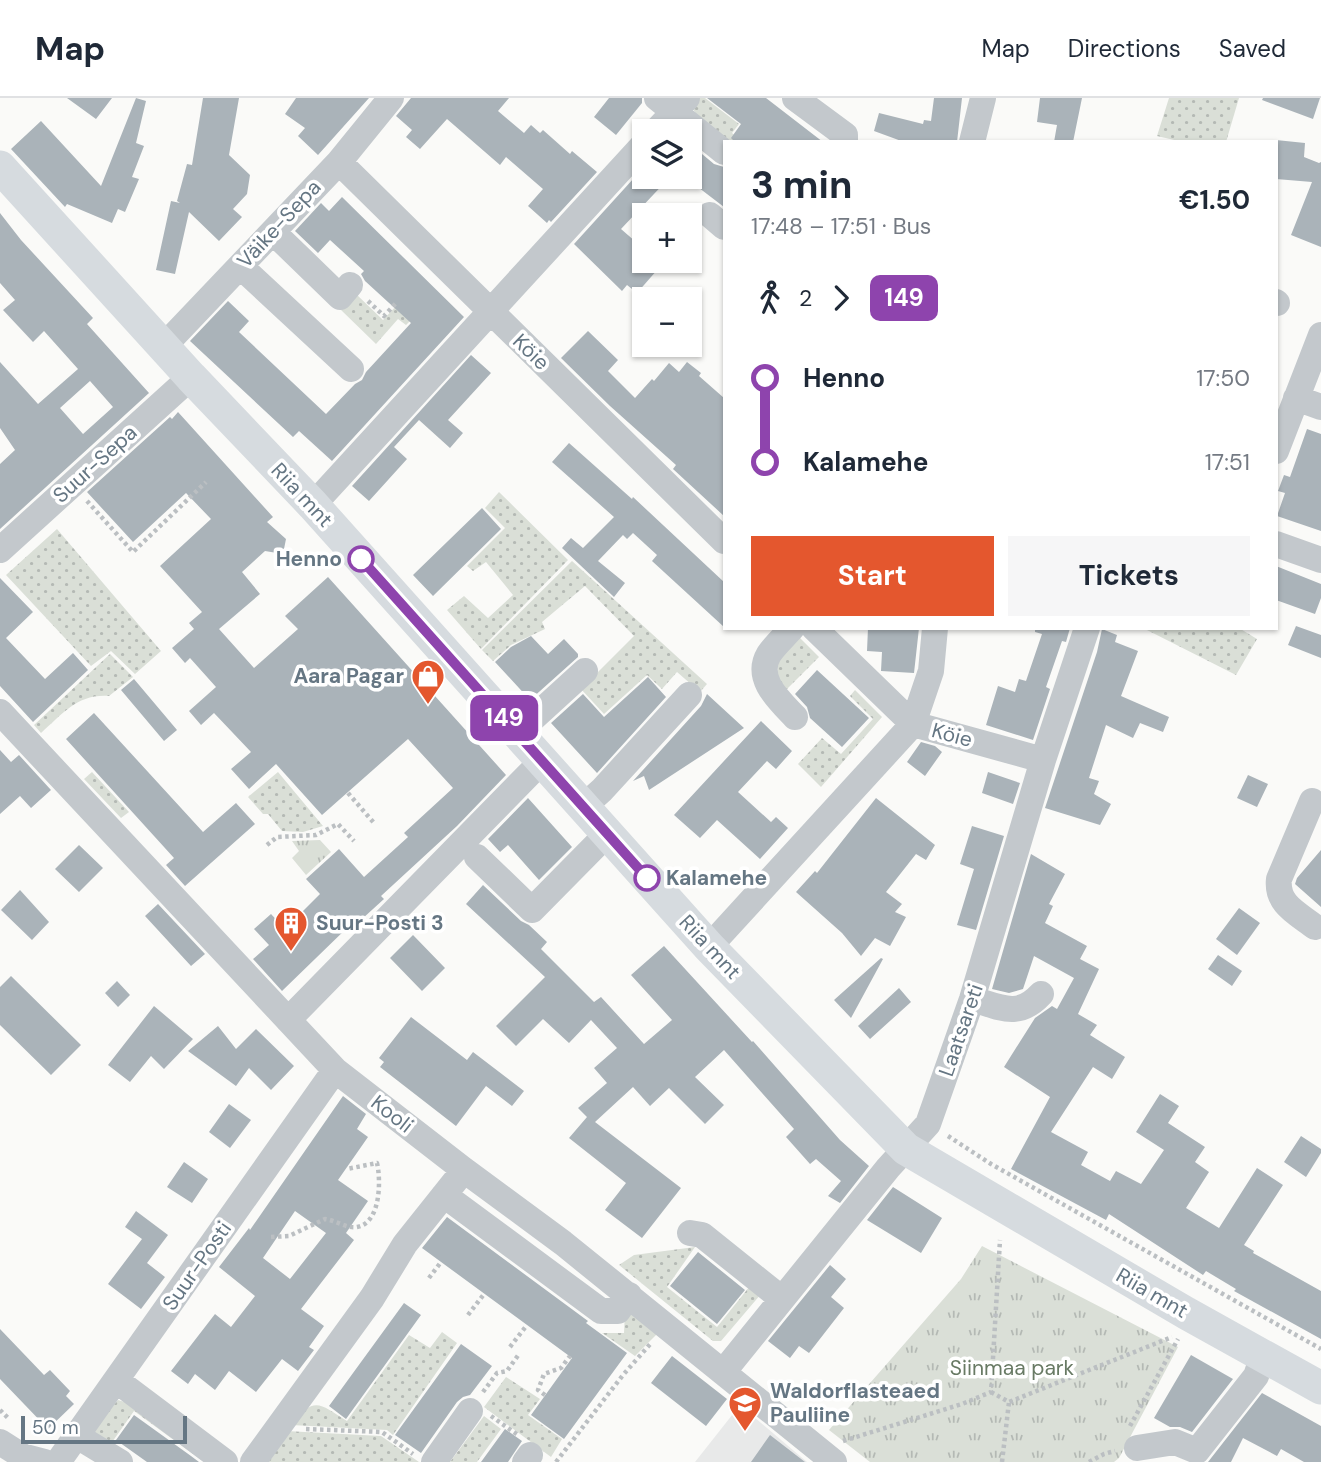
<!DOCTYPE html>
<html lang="en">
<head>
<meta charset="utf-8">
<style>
  body { margin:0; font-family:"DM Sans",sans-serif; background:#f6f6f7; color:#1f2937; height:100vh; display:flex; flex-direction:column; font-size:26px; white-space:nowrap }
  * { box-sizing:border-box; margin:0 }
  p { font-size:23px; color:#747a83 }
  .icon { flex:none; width:38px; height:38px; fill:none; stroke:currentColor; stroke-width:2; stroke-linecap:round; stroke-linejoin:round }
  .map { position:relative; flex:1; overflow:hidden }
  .side { position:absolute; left:723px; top:42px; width:555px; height:490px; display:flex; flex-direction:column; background:#fff; border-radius:0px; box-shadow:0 2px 5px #0004 }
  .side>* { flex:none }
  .badge { padding:0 14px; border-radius:10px; font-size:24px; line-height:46px }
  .tools { position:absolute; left:632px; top:21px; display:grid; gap:14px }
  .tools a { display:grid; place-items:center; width:70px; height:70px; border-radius:0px; background:#fff; box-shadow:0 2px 5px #0004; font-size:35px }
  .scale { position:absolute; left:21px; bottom:18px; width:166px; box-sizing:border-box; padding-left:7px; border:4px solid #657683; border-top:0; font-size:19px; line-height:24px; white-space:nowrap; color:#657683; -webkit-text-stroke:5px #fff; paint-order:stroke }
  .map>.badge { position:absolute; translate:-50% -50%; box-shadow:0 0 0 4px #fff }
  .legs { display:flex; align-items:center; gap:10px; height:77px; padding:0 28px; font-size:23px }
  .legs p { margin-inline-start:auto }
  .summary { display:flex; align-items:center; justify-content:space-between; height:119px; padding:0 28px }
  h1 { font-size:38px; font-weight:700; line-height:52px }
  .button { display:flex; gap:14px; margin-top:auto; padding:14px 28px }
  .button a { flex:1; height:80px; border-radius:0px; background:#e4572e; color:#fff; font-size:28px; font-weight:700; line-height:80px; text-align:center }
  .button a+a { background:#f6f6f7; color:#1f2937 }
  ul { padding:0 28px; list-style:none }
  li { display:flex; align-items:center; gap:24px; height:84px; font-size:26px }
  li i { display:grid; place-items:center; width:10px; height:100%; margin:0 9px; background:currentColor }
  li i::after { content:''; width:18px; height:18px; margin:-9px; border:5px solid; border-radius:50%; background:#fff }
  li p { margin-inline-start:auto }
  li:first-child i { background:linear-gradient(#0000 50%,currentColor 0) }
  li:last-child i { background:linear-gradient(currentColor 50%,#0000 0) }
  header { display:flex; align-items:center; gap:42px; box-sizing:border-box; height:98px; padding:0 35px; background:#fff; border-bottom:2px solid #e0e1e3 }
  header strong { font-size:33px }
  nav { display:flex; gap:38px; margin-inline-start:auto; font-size:24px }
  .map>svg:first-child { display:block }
</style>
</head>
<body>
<header>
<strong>Map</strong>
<nav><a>Map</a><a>Directions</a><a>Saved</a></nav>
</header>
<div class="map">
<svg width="1321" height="1364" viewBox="0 0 1321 1364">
  <defs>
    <pattern id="grass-dots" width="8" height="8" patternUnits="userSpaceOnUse" patternTransform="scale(1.75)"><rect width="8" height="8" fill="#dadfd7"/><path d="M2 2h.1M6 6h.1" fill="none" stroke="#b4b9b4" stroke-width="1.8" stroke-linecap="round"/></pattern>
    <pattern id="park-tufts" width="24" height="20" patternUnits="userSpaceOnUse" patternTransform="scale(1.75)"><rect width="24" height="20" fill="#dadfd7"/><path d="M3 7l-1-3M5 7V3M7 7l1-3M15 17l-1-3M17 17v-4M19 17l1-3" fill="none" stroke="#b4b9b4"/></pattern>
  </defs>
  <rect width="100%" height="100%" fill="#fafaf8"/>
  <!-- built -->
  <path fill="#e8e9e9" d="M 740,1307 L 807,1364 L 695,1364 Z"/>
  <!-- grass -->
  <path fill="url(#grass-dots)" d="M 698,0 L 705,0 L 739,26 L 732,35 L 740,42 L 739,44 C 724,44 698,23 692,9 Z
    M 1169,0 L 1239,0 L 1226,44 L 1183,44 L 1157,38 Z
    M 355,195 L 383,222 L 398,206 L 413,220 L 406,227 L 398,221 L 376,246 L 340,211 Z
    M 499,394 L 568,462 L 481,551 L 447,512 L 464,498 L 488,520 L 513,497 L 486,464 L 473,473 L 467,468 L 505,430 L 485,410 Z
    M 57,431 L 161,553 L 135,576 L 111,553 L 91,568 L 6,477 Z
    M 572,463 L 707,586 L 700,594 L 677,574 L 662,591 L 647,577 L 604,616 L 581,591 L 634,538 L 585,488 L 542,524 L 545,531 L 511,547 L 493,563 L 482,552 Z
    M 1143,530 L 1239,530 L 1257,541 L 1236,577 Z
    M 798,538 L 819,559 L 784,594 L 776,582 L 779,559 Z
    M 110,556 L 133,579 L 109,598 C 77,596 64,615 41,635 L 34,627 Z
    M 855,592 L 882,619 L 821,689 L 798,666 L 822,640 L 841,656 L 873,621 L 850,598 Z
    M 92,674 L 129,714 L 121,720 L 84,681 Z
    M 278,674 L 323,728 L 303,734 L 282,733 L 268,716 L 263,716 L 248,699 Z
    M 695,1149 L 667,1189 L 717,1229 L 750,1188 L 761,1196 L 721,1243 L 713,1243 L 619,1167 L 634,1157 Z
    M 625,1214 L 630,1215 L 657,1236 L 635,1258 L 602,1235 L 624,1235 Z
    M 442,1234 L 457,1245 L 393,1337 L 387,1332 L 291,1327 C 315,1297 319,1306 347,1323 L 409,1237 L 430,1250 Z
    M 506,1279 L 540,1301 L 528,1317 L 562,1341 L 551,1359 L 484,1309 Z
    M 118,1302 L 128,1305 L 204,1364 L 134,1313 L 110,1347 L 97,1338 L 93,1331 Z
    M 484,1318 L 501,1331 L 477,1364 L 450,1364 Z
    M 286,1333 L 381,1338 L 419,1364 L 261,1364 Z"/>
  <!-- park -->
  <path fill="url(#park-tufts)" d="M 320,742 L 331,754 L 306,777 L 292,760 L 299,753 L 292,743 Z
    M 982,1148 L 1178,1249 L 1119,1360 L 1114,1364 L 870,1364 L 829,1332 L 961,1181 Z"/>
  <!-- building -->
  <path fill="#aab3b9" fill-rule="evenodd" d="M 67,0 L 112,0 L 96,21 Z
    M 136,0 L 146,3 L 136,45 L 144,48 L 132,79 L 139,81 L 125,114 L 118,111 L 112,125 L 67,106 L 65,109 L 11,51 L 41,23 L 101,88 Z
    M 203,0 L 239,0 L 229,57 L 250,77 L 247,96 L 233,111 L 242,119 L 219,143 L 189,114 L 175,176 L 156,172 L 171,103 L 180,105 L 177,103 L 187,66 L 192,67 Z
    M 296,0 L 369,0 L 318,57 L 298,38 L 305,30 L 285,16 Z
    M 411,0 L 509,0 L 498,13 L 524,35 L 531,27 L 540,35 L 543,32 L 570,56 L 572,53 L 597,74 L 551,124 L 549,122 L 547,125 L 528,108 L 543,91 L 506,59 L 500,67 L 447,21 L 420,51 L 406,39 L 412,32 L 396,18 Z
    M 609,0 L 642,0 L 642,5 L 616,37 L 594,19 Z
    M 707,0 L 766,0 L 823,44 L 735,44 L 731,40 L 741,26 Z
    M 934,0 L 962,0 L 957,44 L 904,44 L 874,33 L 879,15 L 923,26 L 924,22 L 931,23 Z
    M 1040,0 L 1082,0 L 1073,44 L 1054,44 L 1057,27 L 1037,24 Z
    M 1263,0 L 1320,0 L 1313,21 L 1262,2 Z
    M 1276,42 L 1305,45 L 1304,59 L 1319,65 L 1321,64 L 1321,149 L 1291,137 L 1312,84 L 1276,81 Z
    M 690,46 L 714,66 L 724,69 L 724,109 L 690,83 Z
    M 644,69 L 644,79 L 670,79 L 621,131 L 644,151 L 644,163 L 665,163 L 637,195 L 627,187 L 622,193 L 574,146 Z
    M 342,99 L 464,219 L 332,363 L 299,333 L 293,339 L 190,243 L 228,203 L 249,223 L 239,234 L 326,316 L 355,286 L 362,282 L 366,274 L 411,225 L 365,183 L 361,176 L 364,173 L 330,142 L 318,155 L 295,133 L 321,105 L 329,113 Z
    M 0,115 L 21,142 L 93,220 L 87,226 L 149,295 L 0,431 L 0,366 L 15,352 L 0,330 L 0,264 L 38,306 L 78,271 L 44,233 L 33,244 L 3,212 L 15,202 L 0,185 ZM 90,283 L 113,309 L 83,336 L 60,310 Z
    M 588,233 L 618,262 L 608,273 L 635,300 L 652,281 L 654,283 L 669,265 L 679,274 L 687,264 L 701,275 L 699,278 L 724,300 L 724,418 L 673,371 L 676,367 L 610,308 L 561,260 Z
    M 471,257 L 491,275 L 448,322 L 463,335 L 450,350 L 419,322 L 394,349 L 407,361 L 369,403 L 352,388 Z
    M 178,314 L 273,419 L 267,424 L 286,441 L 284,451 L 277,455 L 265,453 L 242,474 L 260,496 L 219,531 L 254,570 L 298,531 L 285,518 L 328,479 L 506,677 L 457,728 L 381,798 L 384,801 L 351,831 L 349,828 L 282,893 L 253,861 L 269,847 L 254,831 L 271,816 L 285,831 L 320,796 L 306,781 L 339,751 L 364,779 L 408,739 L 404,735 L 453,690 L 408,641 L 322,717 L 276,666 L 249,691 L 231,671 L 251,654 L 214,615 L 201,627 L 189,613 L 216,589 L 190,560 L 185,565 L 172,550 L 194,531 L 189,525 L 202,514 L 160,468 L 211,421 L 186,395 L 133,444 L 87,394 L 170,319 L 172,321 Z
    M 1307,331 L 1321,336 L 1321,433 L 1277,418 L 1285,395 L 1278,393 L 1284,377 L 1290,379 Z
    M 569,345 L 632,401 L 633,399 L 724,484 L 724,529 L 652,463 L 657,457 L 633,435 L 627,441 L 623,437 L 598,463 L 625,485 L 614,499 L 562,450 L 571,440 L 583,450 L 614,419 L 552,364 Z
    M 482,410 L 501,431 L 433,498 L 413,477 Z
    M 1276,468 L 1321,486 L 1321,500 L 1315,516 L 1276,502 Z
    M 0,480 L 33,514 L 6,540 L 45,581 L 73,555 L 88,572 L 33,624 L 0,588 Z
    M 1296,528 L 1321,537 L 1321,560 L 1288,547 Z
    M 868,530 L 919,530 L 914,575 L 881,573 L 882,554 L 867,553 Z
    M 1035,530 L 1070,530 L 1066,544 L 1062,543 L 1046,589 L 1050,591 L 1033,642 L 986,627 L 998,588 L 1015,594 L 1019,581 L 1026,583 L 1042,536 L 1035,534 Z
    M 1102,531 L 1117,537 L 1115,544 L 1138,553 L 1121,598 L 1169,619 L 1163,634 L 1140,625 L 1133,640 L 1106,627 L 1089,680 L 1099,683 L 1094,696 L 1111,706 L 1100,727 L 1045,710 L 1097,554 Z
    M 531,538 L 548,556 L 564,541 L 578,556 L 578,559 L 530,602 L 495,564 L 511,549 Z
    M 817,572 L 869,620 L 842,649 L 810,620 L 807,609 L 795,596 Z
    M 648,579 L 666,599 L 597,675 L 551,625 L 583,596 L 604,619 Z
    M 134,581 L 177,632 L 164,643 L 121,592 Z
    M 707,596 L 744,630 L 649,692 L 644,678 L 633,683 L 701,608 Z
    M 94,615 L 203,734 L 236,705 L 255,726 L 185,788 L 166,767 L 174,760 L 66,641 Z
    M 761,623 L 792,653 L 776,671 L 767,663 L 738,694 L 771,724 L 776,719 L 788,730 L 760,761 L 717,722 L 700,740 L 674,717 Z
    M 921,644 L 935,648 L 942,654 L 925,678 L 907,664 Z
    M 0,652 L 11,664 L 19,657 L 51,692 L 31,710 L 20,698 L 0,716 Z
    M 988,674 L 1020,685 L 1013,706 L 982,695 Z
    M 1248,677 L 1268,686 L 1257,709 L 1237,700 Z
    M 528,700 L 572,749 L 539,782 L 508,747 L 500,754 L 488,741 Z
    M 876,700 L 935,747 L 926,762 L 916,756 L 886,794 L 902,806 L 895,814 L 906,819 L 890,848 L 875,840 L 861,858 L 842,835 L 796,794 L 815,773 L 817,775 Z
    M 972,728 L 1004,738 L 976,832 L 957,827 L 974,771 L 960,766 Z
    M 79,747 L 103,770 L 79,794 L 55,771 Z
    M 1321,752 L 1321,809 L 1295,786 L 1297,780 Z
    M 1031,756 L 1065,776 L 1049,806 L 1053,808 L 1045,825 L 1087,848 L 1080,861 L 1099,871 L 1078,916 L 1097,927 L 1090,937 L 1125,959 L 1112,981 L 1093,969 L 1051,1034 L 1088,1054 L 1081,1067 L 1110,1083 L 1116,1073 L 1141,1086 L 1164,1052 L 1136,1034 L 1160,996 L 1179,1008 L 1168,1025 L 1205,1049 L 1195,1064 L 1209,1074 L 1186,1110 L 1219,1130 L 1257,1070 L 1283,1087 L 1244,1147 L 1254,1153 L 1253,1155 L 1321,1193 L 1321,1241 L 1234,1193 L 1236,1191 L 1206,1173 L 1203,1177 L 1109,1116 L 1106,1122 L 1011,1071 L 1050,999 L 1004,969 L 1035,920 L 1052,908 L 1057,911 L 1074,880 L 1034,858 L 1023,891 L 1009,895 L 992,891 Z
    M 483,787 L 521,823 L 529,827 L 547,844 L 541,851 L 594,904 L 601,899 L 644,946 L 672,922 L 631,877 L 664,848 L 752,944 L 753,943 L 840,1042 L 869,1068 L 840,1105 L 828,1098 L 841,1083 L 816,1061 L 810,1066 L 786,1039 L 794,1031 L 724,952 L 695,979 L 724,1007 L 705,1026 L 669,990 L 650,1008 L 633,989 L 595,1024 L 681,1090 L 642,1140 L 605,1112 L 626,1085 L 569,1040 L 587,1019 L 578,1010 L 607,985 L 594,970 L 617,950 L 591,922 L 569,945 L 543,921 L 516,948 L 496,928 L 545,879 L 466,806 Z
    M 20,792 L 49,824 L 32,842 L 1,812 Z
    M 158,806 L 205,856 L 191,868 L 145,818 Z
    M 1239,810 L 1260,825 L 1237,857 L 1216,841 Z
    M 413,837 L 445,870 L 422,893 L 390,860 Z
    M 1218,857 L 1242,873 L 1232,888 L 1208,871 Z
    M 881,860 L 883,861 L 851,920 L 834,902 Z
    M 11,878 L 81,947 L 51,977 L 0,927 L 0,889 Z
    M 117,883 L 130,897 L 118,909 L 105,895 Z
    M 899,890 L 911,904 L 870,941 L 858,928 Z
    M 154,908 L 193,941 L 164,971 L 151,958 L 130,984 L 108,967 Z
    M 411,919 L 467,962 L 473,954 L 524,993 L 512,1008 L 486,988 L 456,1028 L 380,969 L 384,964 L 379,960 Z
    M 218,928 L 236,951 L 256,931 L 294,968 L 271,992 L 249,970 L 236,988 L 188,953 Z
    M 343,998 L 366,1016 L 357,1031 L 368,1039 L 338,1082 L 368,1103 L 346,1135 L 354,1142 L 301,1211 L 324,1228 L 309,1249 L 314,1252 L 298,1273 L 282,1261 L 256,1294 L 229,1273 L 215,1292 L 195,1276 L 188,1286 L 171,1273 L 215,1216 L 231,1229 L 255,1198 L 219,1169 L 249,1130 L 250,1132 ZM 295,1113 L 326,1135 L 290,1181 L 263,1160 Z
    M 229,1006 L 251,1022 L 230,1050 L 209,1034 Z
    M 1301,1038 L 1321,1051 L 1321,1055 L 1306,1079 L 1284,1064 Z
    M 184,1064 L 208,1081 L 192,1105 L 167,1089 Z
    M 893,1089 L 942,1120 L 921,1155 L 867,1122 Z
    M 136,1113 L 168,1137 L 147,1165 L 165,1179 L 141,1211 L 108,1186 L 142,1141 L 125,1129 Z
    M 447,1119 L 588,1223 L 586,1225 L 627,1255 L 564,1341 L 531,1317 L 572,1260 L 422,1150 Z
    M 698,1154 L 745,1192 L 717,1226 L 670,1188 Z
    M 830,1167 L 846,1181 L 831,1199 L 844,1210 L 809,1255 L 799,1248 L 790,1260 L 768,1243 Z
    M 404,1205 L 421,1217 L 346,1321 L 329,1308 Z
    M 0,1231 L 44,1277 L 50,1272 L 70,1293 L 66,1298 L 74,1306 L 48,1331 L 0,1281 Z
    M 461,1246 L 492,1268 L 470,1297 L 463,1299 L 457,1304 L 421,1355 L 395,1337 Z
    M 1191,1257 L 1233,1281 L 1192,1334 L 1180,1329 L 1170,1329 L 1154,1320 Z
    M 672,1258 L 727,1301 L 706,1328 L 651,1285 Z
    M 1262,1295 L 1321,1328 L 1321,1364 L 1304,1364 L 1281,1351 L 1277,1358 L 1243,1340 L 1231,1364 L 1208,1364 Z
    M 134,1317 L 191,1358 L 199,1364 L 147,1364 L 116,1342 Z
    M 505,1331 L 522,1343 L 508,1364 L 481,1364 Z
    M 770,1337 L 805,1364 L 751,1364 Z"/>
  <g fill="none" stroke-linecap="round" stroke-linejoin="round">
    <!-- path -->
    <path stroke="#bbbfc2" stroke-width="4.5" stroke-dasharray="3.5 3.5" stroke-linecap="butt" d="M 368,203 L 384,218 L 397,204
      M 87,403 L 133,454 L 206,384
      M 348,695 L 374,725
      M 267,747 L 277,739 L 316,737 L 338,726 L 354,743
      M 948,1038 L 991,1066 L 1321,1251
      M 271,1139 L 289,1138 L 325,1121 C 335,1122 347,1131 357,1129 C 381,1125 381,1082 377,1065 L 347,1071
      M 429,1180 L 441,1164
      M 468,1217 L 484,1196
      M 510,1249 L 527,1227
      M 483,1294 L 497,1275 L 507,1273 L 519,1256
      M 991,1294 L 1009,1304 L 1172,1239
      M 545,1297 L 538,1292 L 544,1276 L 561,1270 L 570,1258
      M 0,1312 L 9,1321
      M 491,1318 L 518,1337
      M 1130,1328 L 1178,1241
      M 306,1331 L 382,1334 L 413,1356
      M 843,1343 L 962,1306 L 991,1294 L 1000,1142
      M 556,1364 L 623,1277 L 652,1244
      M 1002,1364 L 1009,1304
      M 1089,1364 L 1104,1356 L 1115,1353"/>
    <!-- minor -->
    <path stroke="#c3c8cc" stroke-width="26" d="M 657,0 L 724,54
      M 795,0 L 845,37 L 845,44
      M 656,33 L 687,0
      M 972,44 L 983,0
      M 339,64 L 724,443
      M 710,117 L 724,129
      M 273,134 L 340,199 L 350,187
      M 240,168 L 351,271
      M 1276,204 L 1277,205
      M 163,249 L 339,64 L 391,0
      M 1296,300 L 1321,309
      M 1276,353 L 1321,237
      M 313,407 L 644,46
      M 1276,446 L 1321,462
      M 0,452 L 191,279
      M 792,530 C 785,538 775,547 769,556 C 754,581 780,603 795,619
      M 814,530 L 913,626 L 1043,662
      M 0,614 L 335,972 L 464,1072 L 563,1145 L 834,1364
      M 517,635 L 585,573
      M 1312,703 L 1279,781 C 1276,806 1297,815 1315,829
      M 583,709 L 602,692 L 689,597
      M 477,759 L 532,812 L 607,736
      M 709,849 L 913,626 L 931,573 L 935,530
      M 972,901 C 1000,909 1018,921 1041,896
      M 288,922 L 542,663
      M 444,1097 L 601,1213 L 618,1213 L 629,1197
      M 690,1135 L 702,1137 L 782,1201
      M 724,1273 L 888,1070 L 928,1026 L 972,901 L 1043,662 L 1087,530
      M 116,1282 L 225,1364
      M 77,1338 L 120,1364
      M 0,1344 L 22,1358 L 45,1364
      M 1137,1350 L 1175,1344 L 1197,1353 L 1256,1278 L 1263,1258
      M 58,1364 L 335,972
      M 253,1364 L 372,1200 L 405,1146 L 464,1072
      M 434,1364 L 470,1313
      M 525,1364 L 530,1357"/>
    <!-- major -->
    <path stroke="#d6dbdf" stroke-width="33" d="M 0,69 L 191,279 L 313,407 L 709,849 L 906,1051 L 1186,1215 L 1321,1290"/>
  </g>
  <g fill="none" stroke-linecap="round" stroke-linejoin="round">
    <defs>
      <path id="line-1" d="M 361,461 L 647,780"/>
    </defs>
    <!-- line-1 casing -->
    <use href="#line-1" stroke="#fff" stroke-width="16"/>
    <!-- line-1 -->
    <use href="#line-1" stroke="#8e44ad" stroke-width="10"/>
  </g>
  <!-- icons -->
  <defs>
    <symbol id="shop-pin" viewBox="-11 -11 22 30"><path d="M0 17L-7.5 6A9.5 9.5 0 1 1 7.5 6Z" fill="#e4572e" stroke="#fff"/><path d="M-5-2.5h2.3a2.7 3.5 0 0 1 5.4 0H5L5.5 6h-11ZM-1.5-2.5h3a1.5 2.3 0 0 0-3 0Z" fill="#fff"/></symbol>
    <symbol id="building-pin" viewBox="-11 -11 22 30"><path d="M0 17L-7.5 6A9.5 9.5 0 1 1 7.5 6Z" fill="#e4572e" stroke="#fff"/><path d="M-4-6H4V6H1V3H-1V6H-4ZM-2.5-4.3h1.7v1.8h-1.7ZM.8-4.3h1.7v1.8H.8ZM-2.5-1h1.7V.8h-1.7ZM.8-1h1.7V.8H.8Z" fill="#fff"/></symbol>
    <symbol id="school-pin" viewBox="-11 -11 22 30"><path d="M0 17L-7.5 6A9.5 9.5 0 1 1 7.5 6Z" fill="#e4572e" stroke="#fff"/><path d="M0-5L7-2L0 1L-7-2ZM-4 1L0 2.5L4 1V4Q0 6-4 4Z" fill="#fff"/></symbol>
  </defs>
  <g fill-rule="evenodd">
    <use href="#shop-pin" x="409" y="559" width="38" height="52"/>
    <use href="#building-pin" x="272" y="806" width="38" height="52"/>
    <use href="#school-pin" x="726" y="1286" width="38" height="52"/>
  </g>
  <!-- markers -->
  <g fill="#fff" stroke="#8e44ad" stroke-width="3.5">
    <circle cx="361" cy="461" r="12"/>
    <circle cx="647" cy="780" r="12"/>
  </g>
  <g text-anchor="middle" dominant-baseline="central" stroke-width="7" stroke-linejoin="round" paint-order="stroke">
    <!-- street labels -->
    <g font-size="21" fill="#657683" stroke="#fff">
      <text transform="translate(279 126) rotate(-47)">Väike-Sepa</text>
      <text transform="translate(531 254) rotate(44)">Köie</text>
      <text transform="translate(95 366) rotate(-42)">Suur-Sepa</text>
      <text transform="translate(302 397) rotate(47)">Riia mnt</text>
      <text transform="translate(952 637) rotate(15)">Köie</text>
      <text transform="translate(710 849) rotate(47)">Riia mnt</text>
      <text transform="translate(961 932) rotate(-71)">Laatsareti</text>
      <text transform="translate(392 1016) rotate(38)">Kooli</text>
      <text transform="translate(197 1168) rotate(-55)">Suur-Posti</text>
      <text transform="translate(1152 1195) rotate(30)">Riia mnt</text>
    </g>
    <!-- stop labels -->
    <g font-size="21" font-weight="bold" fill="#657683" stroke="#fff" text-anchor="end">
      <text x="342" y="461">Henno</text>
      <text x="666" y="780" text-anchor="start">Kalamehe</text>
    </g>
    <!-- poi labels -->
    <g font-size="21" font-weight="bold" fill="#657683" stroke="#fff" text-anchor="start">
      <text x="404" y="578" text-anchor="end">Aara Pagar</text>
      <text x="316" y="825">Suur-Posti 3</text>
      <text x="770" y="1293">Waldorflasteaed<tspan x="770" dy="24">Pauliine</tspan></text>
    </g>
    <!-- park labels -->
    <g font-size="21" fill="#687a64" stroke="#fff">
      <text x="1012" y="1270">Siinmaa park</text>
    </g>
  </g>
</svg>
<div class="tools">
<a><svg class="icon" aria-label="layers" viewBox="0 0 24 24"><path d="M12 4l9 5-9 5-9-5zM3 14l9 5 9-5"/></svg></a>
<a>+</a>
<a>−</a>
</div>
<div class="scale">50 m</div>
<b class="badge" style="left:504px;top:620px;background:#8e44ad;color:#fff">149</b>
<section class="side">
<div class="summary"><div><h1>3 min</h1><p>17:48 – 17:51 · Bus</p></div><b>€1.50</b></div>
<div class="legs"><svg class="icon" aria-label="walk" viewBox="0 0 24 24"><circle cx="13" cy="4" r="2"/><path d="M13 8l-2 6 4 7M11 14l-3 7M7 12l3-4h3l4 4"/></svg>2<svg class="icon" aria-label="forward" viewBox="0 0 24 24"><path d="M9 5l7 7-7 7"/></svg><b class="badge" style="background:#8e44ad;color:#fff">149</b></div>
<ul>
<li><i style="color:#8e44ad"></i><b>Henno</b><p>17:50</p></li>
<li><i style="color:#8e44ad"></i><b>Kalamehe</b><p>17:51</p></li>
</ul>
<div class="button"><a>Start</a><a>Tickets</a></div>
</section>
</div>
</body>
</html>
